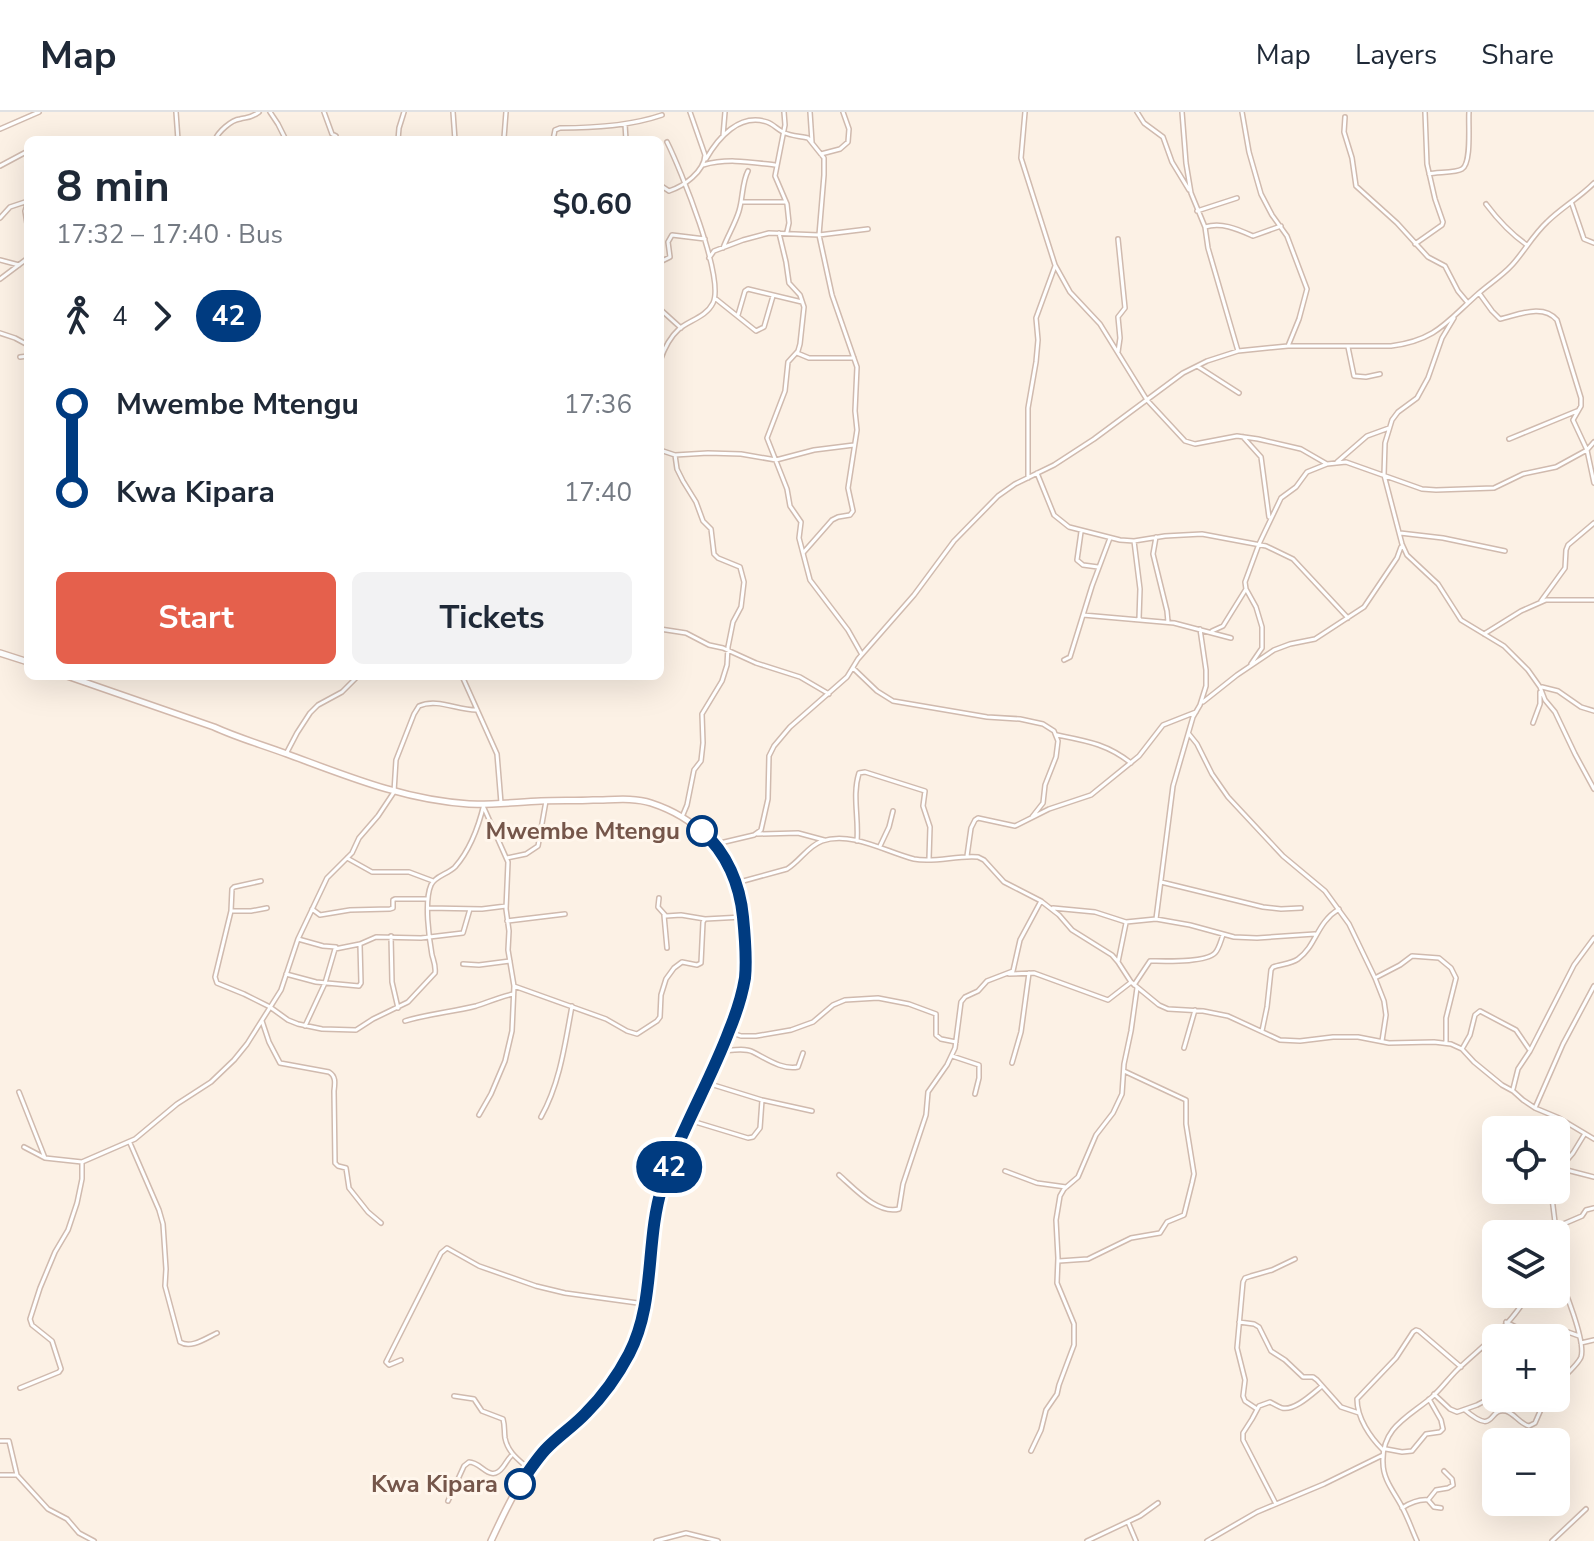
<!DOCTYPE html>
<html lang="en">
<head>
<meta charset="utf-8">
<style>
  body { margin:0; font-family:"Nunito Sans",sans-serif; background:#f2f2f3; color:#1f2937; height:100vh; display:flex; flex-direction:column; font-size:30px; white-space:nowrap }
  * { box-sizing:border-box; margin:0 }
  p { font-size:26px; color:#747a83 }
  .icon { flex:none; width:44px; height:44px; fill:none; stroke:currentColor; stroke-width:2; stroke-linecap:round; stroke-linejoin:round }
  .map { position:relative; flex:1; overflow:hidden }
  .drawer { position:absolute; left:24px; top:24px; width:640px; height:544px; display:flex; flex-direction:column; background:#fff; border-radius:12px; box-shadow:0 8px 32px #0002 }
  .drawer>* { flex:none }
  .badge { padding:0 16px; border-radius:26px; font-size:28px; line-height:52px }
  .controls { position:absolute; left:1482px; top:1004px; display:grid; gap:16px }
  .controls a { display:grid; place-items:center; width:88px; height:88px; border-radius:12px; background:#fff; box-shadow:0 8px 32px #0002; font-size:40px }
  .map>.badge { position:absolute; translate:-50% -50%; box-shadow:0 0 0 4px #fff }
  .legs { display:flex; align-items:center; gap:12px; height:88px; padding:0 32px; font-size:26px }
  .legs p { margin-inline-start:auto }
  .headline { display:flex; align-items:center; justify-content:space-between; height:136px; padding:0 32px }
  h1 { font-size:44px; font-weight:700; line-height:60px }
  .button { display:flex; gap:16px; margin-top:auto; padding:16px 32px }
  .button a { flex:1; height:92px; border-radius:12px; background:#e5604c; color:#fff; font-size:32px; font-weight:700; line-height:92px; text-align:center }
  .button a+a { background:#f2f2f3; color:#1f2937 }
  ul { padding:0 32px; list-style:none }
  li { display:flex; align-items:center; gap:28px; height:88px; font-size:30px }
  li i { display:grid; place-items:center; width:12px; height:100%; margin:0 10px; background:currentColor }
  li i::after { content:''; width:20px; height:20px; margin:-10px; border:6px solid; border-radius:50%; background:#fff }
  li p { margin-inline-start:auto }
  li:first-child i { background:linear-gradient(#0000 50%,currentColor 0) }
  li:last-child i { background:linear-gradient(currentColor 50%,#0000 0) }
  header { display:flex; align-items:center; gap:48px; box-sizing:border-box; height:112px; padding:0 40px; background:#fff; border-bottom:2px solid #e0e1e3 }
  header strong { font-size:38px }
  nav { display:flex; gap:44px; margin-inline-start:auto; font-size:28px }
  .map>svg:first-child { display:block }
</style>
</head>
<body>
<header>
<strong>Map</strong>
<nav><a>Map</a><a>Layers</a><a>Share</a></nav>
</header>
<div class="map">
<svg width="1594" height="1429" viewBox="0 0 1594 1429">
  <rect width="100%" height="100%" fill="#fcf1e5"/>
  <g fill="none" stroke-linecap="round" stroke-linejoin="round">
    <defs>
      <path id="street" d="M 176,0 L 178,28
        M 270,0 L 278,12 L 286,28
        M 324,0 L 332,22 L 336,24 L 336,28
        M 453,0 L 455,28
        M 784,0 L 785,13 L 775,64 L 787,92 L 789,111 L 787,120
        M 810,0 L 812,30
        M 1025,0 L 1021,46 L 1055,153 L 1070,180 L 1100,212 L 1147,288 L 1185,329 L 1195,332 L 1237,324 L 1258,327 L 1301,337 L 1327,352 L 1346,350 L 1422,377 L 1436,378 L 1494,376 L 1523,362 L 1556,355 L 1587,338 L 1594,330
        M 1137,0 L 1144,11 L 1163,25 L 1172,50 L 1189,78
        M 1182,0 L 1186,51 L 1191,81 L 1205,115 L 1208,136 L 1238,239
        M 1242,0 L 1249,40 L 1261,82 L 1272,103 L 1287,124 L 1307,177 L 1299,207 L 1288,234
        M 1345,5 L 1344,20 L 1352,46 L 1356,74 L 1397,111 L 1428,145 L 1445,154 L 1458,179 L 1468,191
        M 625,12 L 626,28
        M 0,17 L 39,0
        M 723,24 L 725,0
        M 504,26 L 506,0
        M 215,28 C 218,20 231,8 240,7 C 248,5 251,6 259,0
        M 398,28 L 399,16 L 404,0
        M 553,28 L 555,18 L 560,16 C 595,16 630,14 662,3
        M 821,42 L 840,37 L 848,30 L 849,17 L 843,0
        M 706,47 C 718,26 739,1 767,10 C 773,12 777,17 783,20 C 790,24 799,24 808,26 L 824,46 L 824,63 L 819,123 L 832,183 L 857,255 L 855,299 L 857,318 L 848,376 L 853,399 L 850,403 L 838,405 L 832,408 L 803,441
        M 703,53 C 727,46 750,50 775,53
        M 0,54 L 28,39
        M 1429,62 C 1436,60 1456,61 1462,57 C 1472,51 1468,12 1469,0
        M 660,73 L 669,79 C 684,74 704,60 705,43 L 690,0
        M 28,90 L 25,99 L 28,118
        M 742,90 L 786,90
        M 1486,92 C 1498,108 1511,122 1527,133
        M 1572,92 L 1584,127 L 1594,131
        M 1197,99 L 1237,86
        M 0,106 L 10,95 L 28,89
        M 1205,115 C 1222,110 1237,117 1253,124 L 1281,114
        M 779,121 L 786,150 L 789,171 L 800,183 L 804,195 L 800,232 L 798,239 L 788,250 L 785,279 L 767,326 L 787,377 L 790,394 L 801,410 L 799,426 L 810,468 L 848,518 L 861,541
        M 1415,132 L 1442,113 L 1443,110 L 1435,87 L 1427,52 L 1425,0
        M 723,136 C 728,123 735,112 739,99 C 743,86 742,70 748,59
        M 709,146 L 714,139 L 743,128 L 769,121 L 819,123 L 868,117
        M 0,148 L 19,153
        M 660,150 L 670,145 L 668,130 L 672,123 L 705,127
        M 0,167 L 28,146
        M 1479,181 L 1492,199 L 1500,207 C 1518,203 1543,191 1557,208 L 1581,286 L 1581,294 L 1573,308 L 1587,338 L 1594,371
        M 716,187 L 756,219 L 764,215 L 773,184
        M 660,197 L 681,216
        M 738,203 L 745,179 L 748,177 L 802,190
        M 1454,206 L 1442,226 L 1428,266 L 1417,286 L 1398,300 L 1392,308 L 1385,331 L 1384,363 L 1402,432 L 1407,443 L 1438,472 L 1461,508 L 1504,534 L 1528,558 L 1540,575 L 1545,588 L 1555,600 L 1575,642 L 1594,677
        M 0,221 L 15,226 L 28,233
        M 1348,235 L 1354,264 L 1366,265 L 1380,262
        M 1118,240 L 1120,226 L 1118,205 L 1125,196 L 1118,127
        M 797,241 L 809,246 L 854,246
        M 20,245 L 28,244
        M 660,249 C 664,237 669,226 679,217 C 690,208 706,205 713,191 C 725,166 680,56 667,30
        M 1197,254 L 1239,281
        M 1243,325 L 1261,345 L 1269,405
        M 1509,327 L 1577,299
        M 660,338 L 675,343 L 708,341 L 741,342 L 776,348 L 814,338 L 854,333
        M 675,343 L 677,357 L 683,369 L 696,390 L 703,409 L 711,417 L 714,442 L 718,446 L 740,455 L 744,470 L 741,495 L 733,510 L 728,535 L 727,553 L 722,569 L 702,602 L 703,631 L 701,649 L 694,658 L 687,693 L 682,705
        M 1337,350 L 1367,324 L 1389,316
        M 1037,361 L 1054,403 L 1069,415 L 1120,428 L 1134,429 L 1165,424 L 1202,422 L 1266,434 L 1293,447 L 1348,506
        M 1028,366 L 1028,296 L 1036,250 L 1038,228 L 1036,206 L 1055,154
        M 1081,420 L 1077,448 L 1083,453 L 1098,455
        M 1400,421 L 1443,426 L 1505,439
        M 1156,425 L 1153,442 L 1167,499 L 1168,510
        M 1134,429 L 1140,477 L 1139,507
        M 1541,489 L 1565,456 L 1566,438 L 1568,433 L 1594,411
        M 1083,503 L 1174,511 L 1231,526
        M 660,517 L 686,521 L 709,533 L 723,536 L 756,551 L 800,565 L 829,582
        M 1212,519 L 1223,514 L 1246,477
        M 1484,522 L 1521,499 L 1546,488 L 1594,488
        M 1064,548 L 1070,545 L 1092,474 L 1110,426
        M 1251,552 L 1262,536 L 1262,515 L 1256,495 L 1246,477 L 1245,470 L 1259,432 L 1281,386 L 1296,375 L 1307,360 L 1327,352
        M 853,556 L 877,579 L 893,589 L 987,605 L 1020,607 L 1043,612 L 1054,619 L 1058,629 L 1056,645 L 1045,673 L 1043,691 L 1032,705
        M 462,564 L 497,642 L 501,691
        M 1542,575 L 1558,579 L 1581,595 L 1594,599
        M 1203,590 L 1237,563 L 1274,538 L 1290,532 L 1315,527 L 1364,495 L 1397,446 L 1401,435
        M 1533,611 L 1540,592 L 1540,580
        M 1189,622 L 1197,632 L 1212,662 L 1228,685 L 1283,744 L 1325,779 L 1349,812 L 1375,866 L 1384,889 L 1386,903 L 1382,929
        M 1057,623 C 1087,629 1107,632 1131,651
        M 286,642 L 297,621 L 310,601 L 318,593 L 342,580 L 358,564
        M 757,722 L 798,721 L 824,728
        M 857,729 C 859,706 852,683 859,661 L 865,660 L 925,679 L 923,694 L 930,715 L 929,747
        M 716,732 L 754,723 L 761,718 L 768,687 L 769,644 L 774,634 L 790,615 L 847,565 L 858,547 L 914,483 L 954,429 L 998,384 L 1015,372 L 1054,353 L 1094,327 L 1183,261 L 1207,249 L 1238,239 L 1288,234 L 1391,234 C 1437,228 1447,209 1479,181 C 1489,172 1502,164 1512,153 C 1524,140 1533,123 1547,110 C 1561,96 1579,86 1594,71
        M 880,734 L 889,715 L 893,699
        M 967,744 L 971,716 L 975,708 L 978,706 L 1015,714 L 1049,697 L 1091,683 L 1139,644 L 1163,613 L 1196,600
        M 347,746 L 372,760 L 409,760 L 433,769
        M 507,746 L 526,742 L 538,734 L 546,689
        M 261,769 L 234,775 L 232,777 L 231,799 L 215,865 L 217,871 L 244,882 L 270,895 L 288,908 L 298,912 L 322,917 L 356,918 L 373,907 L 408,890 L 435,861 C 436,854 434,850 432,843 C 429,826 424,789 431,773 C 435,764 448,762 455,755 C 470,738 479,713 484,692
        M 1161,770 L 1263,795 L 1281,797 L 1301,796
        M 736,771 L 787,757 C 800,749 808,734 822,729 C 852,719 886,740 914,747 C 935,751 957,743 978,745 L 984,748 L 1004,770 L 1041,789 L 1059,803 L 1072,818 L 1112,843 L 1118,850 L 1131,870 L 1159,893 L 1168,897 L 1203,899 L 1228,904 L 1280,928 L 1300,929 L 1333,925 L 1358,925 L 1389,931 L 1434,930 L 1451,932 L 1462,937 L 1474,950 L 1502,973 L 1513,979 L 1523,988 L 1535,996 L 1559,1006 L 1594,1027
        M 659,786 L 658,795 L 666,804 L 681,803 L 705,807
        M 428,796 L 482,797 L 506,794
        M 1053,796 L 1095,800 L 1126,810 L 1156,807 L 1190,813 L 1234,825 L 1257,826 L 1315,822
        M 312,797 L 320,803 L 350,798 L 390,797 L 393,796 L 393,788 L 395,787 L 428,787
        M 231,799 L 251,799 L 267,796
        M 664,803 L 667,836
        M 1156,807 L 1173,674 L 1193,605 L 1200,593 L 1206,574 L 1206,558 L 1200,517
        M 507,809 L 565,802
        M 391,824 L 392,870 L 398,896
        M 298,827 L 323,834 L 336,835
        M 1118,850 L 1126,811
        M 463,852 L 479,853 L 510,849
        M 286,862 L 316,870 L 359,874 L 361,871 L 360,833
        M 1009,862 L 1034,861 L 1108,888 L 1130,871
        M 1375,866 L 1400,853 L 1412,844 L 1439,846 L 1451,856 L 1456,866 L 1446,906 L 1446,931
        M 1134,873 L 1150,849 C 1164,849 1205,851 1215,841 C 1219,837 1221,828 1223,823
        M 514,874 L 606,907 L 627,919 L 637,922 L 657,909 L 660,905 L 661,883 L 666,867 L 674,856 L 682,850 L 697,853 L 701,851 L 703,810 L 705,807 L 743,805
        M 262,909 L 269,930 L 280,951 L 329,960 C 336,964 335,971 334,979 L 335,1051 L 338,1054 L 346,1056 L 349,1076 L 368,1100 L 381,1111
        M 405,909 C 428,902 452,900 476,894 C 488,890 500,885 513,882
        M 305,914 L 325,871 L 335,837 L 360,832 L 376,825 L 421,826 L 463,821 L 470,797
        M 1262,919 L 1267,895 L 1271,858 L 1273,855 C 1281,852 1291,852 1298,847 C 1317,833 1316,811 1339,797
        M 729,920 L 741,924 L 756,924 L 791,918 L 813,910 L 833,893 L 845,888 L 878,886 L 909,892 L 936,902 L 936,923 L 941,927 L 956,930
        M 1184,936 L 1195,898
        M 1462,937 L 1470,923 L 1475,903 L 1480,899 L 1516,918 L 1529,937
        M 725,939 C 734,938 745,936 753,940 C 767,947 782,958 798,955 L 803,941
        M 952,944 L 979,953 L 979,966 L 975,982
        M 1012,951 L 1021,920 L 1029,861
        M 707,971 L 762,988 L 812,999
        M 1513,977 L 1518,957 L 1530,939 L 1574,853 L 1594,826
        M 19,980 L 45,1046
        M 1535,996 L 1563,932 L 1594,874
        M 479,1003 L 491,982 L 505,949 L 512,919 L 514,874 L 508,838 L 509,819 L 506,797 L 508,750 L 484,696
        M 541,1005 C 560,971 565,932 572,894
        M 692,1009 L 748,1026 L 753,1025 L 760,1016 L 762,988
        M 130,1031 L 159,1098 L 163,1112 L 166,1157 L 165,1174 L 180,1230 C 191,1237 206,1226 217,1221
        M 24,1035 L 45,1046 L 82,1050
        M 1559,1056 L 1594,1065
        M 1005,1059 L 1037,1071 L 1066,1075
        M 1556,1061 L 1573,1041 L 1584,1023
        M 839,1063 C 854,1076 878,1103 899,1097 L 903,1072 L 926,1003 L 928,980 L 947,953 L 955,936 L 961,890 L 965,885 L 978,879 L 987,869 L 1013,859 L 1020,828 L 1041,789
        M 1551,1078 L 1555,1110 L 1552,1122
        M 1554,1116 L 1582,1104 L 1586,1098 L 1594,1096
        M 1059,1149 L 1088,1147 L 1131,1126 L 1160,1121 L 1167,1110 L 1184,1103 L 1192,1071 L 1194,1062 L 1186,1012 L 1186,988 L 1124,959
        M 1556,1160 C 1564,1174 1586,1230 1581,1245 C 1578,1253 1562,1266 1556,1273
        M 1239,1210 L 1254,1212 L 1259,1215 L 1271,1239 L 1285,1248 L 1303,1265 L 1313,1265 L 1317,1268 L 1341,1295 L 1359,1301
        M 1506,1210 L 1526,1220 L 1568,1220 L 1579,1224
        M 1581,1231 L 1594,1228
        M 1483,1236 L 1496,1248
        M 401,1248 L 389,1253 L 386,1250 L 441,1141 L 447,1136 L 479,1154 L 536,1174 L 565,1181 L 645,1192
        M 20,1276 L 59,1260 L 61,1257 L 52,1229 L 32,1213 L 30,1207 L 40,1176 L 55,1140 L 68,1118 L 77,1091 L 82,1067 L 82,1050 L 135,1027 L 177,992 L 211,970 L 234,948 L 247,932 L 281,878 L 298,827 L 327,766 L 352,741 L 359,726 L 378,704 L 394,680 L 396,648 L 414,602 L 419,594 C 437,586 457,598 476,598
        M 1434,1282 L 1450,1297 L 1457,1300 L 1477,1293 L 1496,1283
        M 454,1284 L 474,1287 L 482,1299 L 503,1307 C 505,1314 504,1319 505,1326 C 508,1341 519,1348 529,1357
        M 1257,1297 L 1245,1289 L 1243,1284 L 1245,1268 L 1237,1236 L 1243,1170 L 1245,1166 L 1251,1164 L 1272,1158 L 1295,1147
        M 1465,1298 C 1497,1325 1487,1295 1506,1299 C 1514,1301 1520,1312 1529,1314 L 1535,1311 L 1546,1286
        M 0,1329 L 9,1329 L 17,1363
        M 1386,1337 L 1402,1340 L 1412,1339 L 1426,1322 L 1440,1320 L 1443,1317 L 1441,1308 L 1429,1287
        M 1383,1338 C 1370,1325 1357,1306 1357,1287 L 1396,1246 L 1413,1220 L 1416,1218 L 1419,1219 L 1461,1255
        M 1031,1339 L 1041,1318 L 1046,1298 L 1057,1282 L 1059,1273 L 1074,1233 L 1074,1212 L 1057,1171 L 1058,1146 L 1056,1108 L 1060,1084 L 1064,1077 L 1078,1065 L 1096,1023 L 1113,1001 L 1122,982 L 1124,952 L 1131,919 L 1137,876
        M 0,1363 L 17,1363 L 48,1397 L 67,1407 L 79,1421 L 94,1429
        M 1428,1388 L 1436,1378 L 1448,1376 L 1453,1373 L 1452,1367 L 1444,1359
        M 448,1389 L 464,1354 L 469,1350 C 482,1350 490,1372 503,1355 C 506,1351 508,1347 511,1344
        M 1276,1392 L 1243,1328 L 1243,1321 L 1252,1307 L 1259,1294 L 1270,1290 C 1272,1291 1281,1296 1282,1296 C 1295,1299 1313,1281 1322,1274
        M 1402,1396 C 1410,1391 1418,1387 1428,1388 L 1434,1395 L 1441,1396
        M 1128,1410 L 1136,1429
        M 656,1429 L 686,1421 L 718,1429
        M 1087,1429 L 1140,1404 L 1158,1391
        M 1207,1429 L 1257,1400 L 1324,1372 L 1383,1343
        M 1417,1429 C 1412,1418 1408,1406 1402,1395 C 1395,1381 1383,1368 1383,1351 C 1381,1315 1410,1304 1432,1285 C 1441,1277 1448,1267 1457,1258 C 1481,1235 1512,1213 1528,1182
        M 1552,1429 L 1586,1397"/>
      <path id="secondary" d="M 0,541 L 28,550
        M 67,564 L 214,615 C 238,626 263,633 287,642 C 347,664 404,688 469,692 C 493,693 517,690 541,689 C 558,688 575,689 593,688 C 612,688 633,685 651,691 C 694,705 727,736 739,780 C 746,810 749,847 743,877 C 733,926 707,972 686,1016 C 677,1036 667,1055 661,1076 C 645,1131 656,1190 629,1242 C 618,1263 604,1283 587,1300 C 574,1314 557,1325 544,1339 C 520,1366 506,1397 491,1429"/>
    </defs>
    <!-- street casing -->
    <use href="#street" stroke="#d0baae" stroke-width="6"/>
    <!-- secondary casing -->
    <use href="#secondary" stroke="#d3b9ac" stroke-width="8"/>
    <!-- street -->
    <use href="#street" stroke="#fff" stroke-width="3"/>
    <!-- secondary -->
    <use href="#secondary" stroke="#fff" stroke-width="5"/>
  </g>
  <g fill="none" stroke-linecap="round" stroke-linejoin="round">
    <defs>
      <path id="line-1" d="M 520,1372 C 528,1360 536,1348 545,1338 C 558,1324 574,1314 586,1301 C 603,1284 618,1263 629,1242 C 656,1190 645,1130 662,1075 C 679,1021 709,972 729,919 C 736,902 742,884 745,866 C 747,846 745,825 743,805 C 740,773 727,741 702,719"/>
    </defs>
    <!-- line-1 casing -->
    <use href="#line-1" stroke="#fff" stroke-width="18"/>
    <!-- line-1 -->
    <use href="#line-1" stroke="#003b80" stroke-width="12"/>
  </g>
  <!-- markers -->
  <g fill="#fff" stroke="#003b80" stroke-width="4">
    <circle cx="702" cy="719" r="14"/>
    <circle cx="520" cy="1372" r="14"/>
  </g>
  <g text-anchor="middle" dominant-baseline="central" stroke-width="6" stroke-linejoin="round" paint-order="stroke">
    <!-- stop labels -->
    <g font-size="24" font-weight="bold" fill="#75564a" stroke="#fff6ec" text-anchor="end">
      <text x="680" y="719">Mwembe Mtengu</text>
      <text x="498" y="1372">Kwa Kipara</text>
    </g>
  </g>
</svg>
<div class="controls">
<a><svg class="icon" aria-label="locate" viewBox="0 0 24 24"><circle cx="12" cy="12" r="6"/><path d="M12 2v4M12 18v4M2 12h4M18 12h4"/></svg></a>
<a><svg class="icon" aria-label="layers" viewBox="0 0 24 24"><path d="M12 4l9 5-9 5-9-5zM3 14l9 5 9-5"/></svg></a>
<a>+</a>
<a>−</a>
</div>
<b class="badge" style="left:669px;top:1055px;background:#003b80;color:#fff">42</b>
<section class="drawer">
<div class="headline"><div><h1>8 min</h1><p>17:32 – 17:40 · Bus</p></div><b>$0.60</b></div>
<div class="legs"><svg class="icon" aria-label="walk" viewBox="0 0 24 24"><circle cx="13" cy="4" r="2"/><path d="M13 8l-2 6 4 7M11 14l-3 7M7 12l3-4h3l4 4"/></svg>4<svg class="icon" aria-label="forward" viewBox="0 0 24 24"><path d="M9 5l7 7-7 7"/></svg><b class="badge" style="background:#003b80;color:#fff">42</b></div>
<ul>
<li><i style="color:#003b80"></i><b>Mwembe Mtengu</b><p>17:36</p></li>
<li><i style="color:#003b80"></i><b>Kwa Kipara</b><p>17:40</p></li>
</ul>
<div class="button"><a>Start</a><a>Tickets</a></div>
</section>
</div>
</body>
</html>
